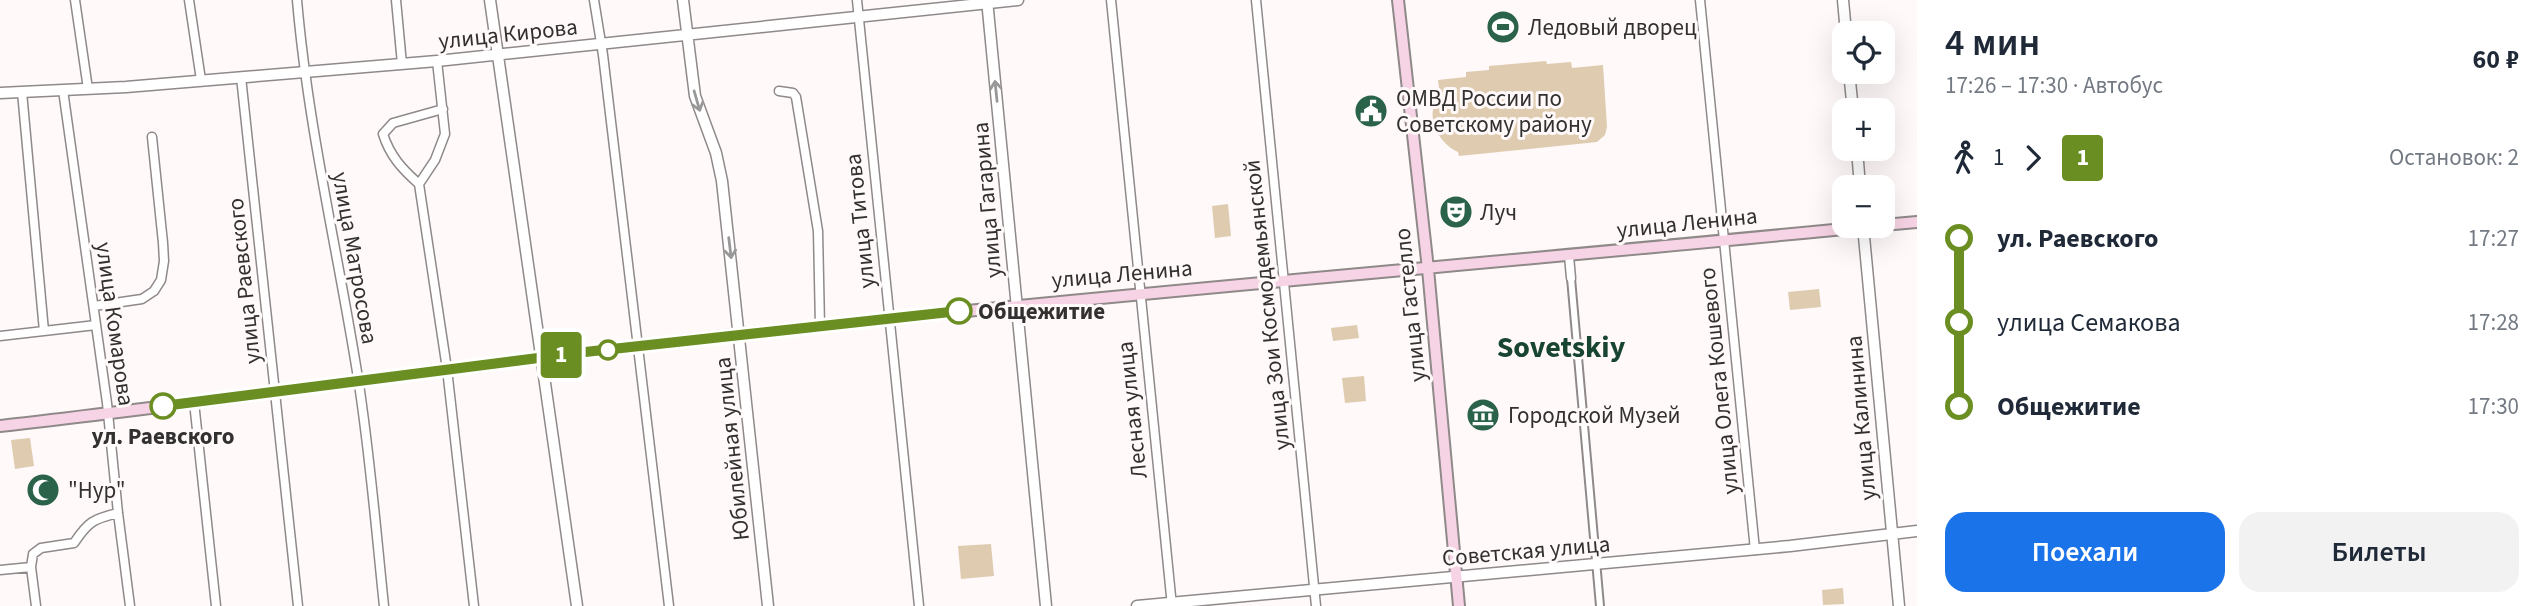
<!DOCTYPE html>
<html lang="ru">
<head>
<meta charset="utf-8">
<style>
  body { margin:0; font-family:"Source Sans 3",sans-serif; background:#f2f2f3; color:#1f2937; height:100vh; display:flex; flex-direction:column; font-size:26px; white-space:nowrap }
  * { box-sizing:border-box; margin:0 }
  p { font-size:23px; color:#747a83 }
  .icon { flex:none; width:38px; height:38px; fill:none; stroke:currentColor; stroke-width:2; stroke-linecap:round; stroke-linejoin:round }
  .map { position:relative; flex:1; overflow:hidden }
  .panel { display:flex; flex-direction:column; background:#fff; width:630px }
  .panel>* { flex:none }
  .badge { padding:0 14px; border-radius:5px; font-size:24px; line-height:46px }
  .fabs { position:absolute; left:1832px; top:21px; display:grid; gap:14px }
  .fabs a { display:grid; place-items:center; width:63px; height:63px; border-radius:14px; background:#fff; box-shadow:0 7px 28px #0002; font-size:35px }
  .map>.badge { position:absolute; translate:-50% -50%; box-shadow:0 0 0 4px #fff }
  .legs { display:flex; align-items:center; gap:10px; height:77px; padding:0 28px; font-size:23px }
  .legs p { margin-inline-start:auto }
  .overview { display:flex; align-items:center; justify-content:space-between; height:119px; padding:0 28px }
  h1 { font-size:38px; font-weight:600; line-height:52px }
  .button { display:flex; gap:14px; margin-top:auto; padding:14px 28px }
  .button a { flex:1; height:80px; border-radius:21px; background:#1a73e8; color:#fff; font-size:28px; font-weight:600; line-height:80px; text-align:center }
  .button a+a { background:#f2f2f3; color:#1f2937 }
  ul { padding:0 28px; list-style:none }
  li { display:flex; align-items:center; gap:24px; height:84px; font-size:26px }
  li i { display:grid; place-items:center; width:10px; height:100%; margin:0 9px; background:currentColor }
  li i::after { content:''; width:18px; height:18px; margin:-9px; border:5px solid; border-radius:50%; background:#fff }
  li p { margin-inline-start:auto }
  li:first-child i { background:linear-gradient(#0000 50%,currentColor 0) }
  li:last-child i { background:linear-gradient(currentColor 50%,#0000 0) }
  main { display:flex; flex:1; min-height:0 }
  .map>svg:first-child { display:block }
</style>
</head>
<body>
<main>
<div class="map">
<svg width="1917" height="606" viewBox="0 0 1917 606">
  <rect width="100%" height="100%" fill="#fff9f9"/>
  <!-- park -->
  <path fill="#dfcbaf" d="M 1546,61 L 1547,64 L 1571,62 L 1572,68 L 1603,65 L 1607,127 L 1605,135 L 1597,142 L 1459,156 L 1458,152 C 1438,143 1423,114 1440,96 L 1438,80 L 1466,77 L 1466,72 L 1489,70 L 1489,66 Z
    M 1228,204 L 1231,236 L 1215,238 L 1212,206 Z
    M 1819,289 L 1821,307 L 1790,310 L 1788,292 Z
    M 1357,325 L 1359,338 L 1333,341 L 1331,328 Z
    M 1364,376 L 1366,401 L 1345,403 L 1342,378 Z
    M 30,438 L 34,466 L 15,469 L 11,440 Z
    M 991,544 L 994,576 L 961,579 L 958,546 Z
    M 1843,588 L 1844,604 L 1823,605 L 1822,590 Z"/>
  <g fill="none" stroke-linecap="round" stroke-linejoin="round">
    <defs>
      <path id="pedestrian" d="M 1571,278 L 1600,606"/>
      <path id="minor" d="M 75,0 L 88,89
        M 189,0 L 201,80
        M 297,0 C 308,128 338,252 358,378 C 370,454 376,530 384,606
        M 396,0 L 402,64
        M 594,0 L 603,55 L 669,606
        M 857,0 L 919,606
        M 1111,0 L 1172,606
        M 1256,0 L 1316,606
        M 1700,0 L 1755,550
        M 437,61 L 445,134 L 435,160 L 419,184 L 447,369 L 474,606
        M 241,77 L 298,606
        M 63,90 L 107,403 L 118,513 L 130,606
        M 779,91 L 793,93 L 796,97 L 818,231 L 820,326
        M 22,92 L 44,331
        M 419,184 C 402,169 390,156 383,134 L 393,123 L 443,109
        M 1569,256 L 1571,278
        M 94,306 L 142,299 L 154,291 L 161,280 L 164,261 L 163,243 L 152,137
        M 0,336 L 96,325
        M 194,402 L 216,606
        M 0,570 L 31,567
        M 36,606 L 31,567 L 33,554 L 41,548 L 74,543 C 88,522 93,519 118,513"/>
      <path id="tertiary" d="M 490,0 L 577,606
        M 683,0 L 695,96 L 716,153 L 722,181 L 768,606
        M 987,0 L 1046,606
        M 1843,0 L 1846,33
        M 1849,72 L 1853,110
        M 0,93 L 126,87 L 437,61 L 1018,0
        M 1857,149 L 1860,187
        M 1863,226 L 1899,606
        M 1137,606 L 1790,546 L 1917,531"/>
      <path id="secondary" d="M 1398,0 L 1428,269 L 1459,606
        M 1883,225 L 1917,222
        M 0,426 C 248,398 495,361 743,334 C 1120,293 1498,263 1875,226"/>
    </defs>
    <!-- pedestrian casing -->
    <use href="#pedestrian" stroke="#8f8989" stroke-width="10"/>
    <!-- minor casing -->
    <use href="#minor" stroke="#8f8989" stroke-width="11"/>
    <!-- tertiary casing -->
    <use href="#tertiary" stroke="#8f8989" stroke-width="13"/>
    <!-- secondary casing -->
    <use href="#secondary" stroke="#8f8989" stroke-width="14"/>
    <!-- pedestrian -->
    <use href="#pedestrian" stroke="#fff" stroke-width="6"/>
    <!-- minor -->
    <use href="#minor" stroke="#fff" stroke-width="8"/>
    <!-- tertiary -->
    <use href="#tertiary" stroke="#fff" stroke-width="10"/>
    <!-- secondary -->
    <use href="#secondary" stroke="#f7d4e5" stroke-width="10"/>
  </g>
  <!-- one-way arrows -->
  <defs><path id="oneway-shaft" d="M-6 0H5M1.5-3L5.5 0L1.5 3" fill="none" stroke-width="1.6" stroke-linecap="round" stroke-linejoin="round" transform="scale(1.75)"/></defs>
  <g stroke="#989898">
    <use href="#oneway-shaft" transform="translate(996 91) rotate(-96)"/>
    <use href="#oneway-shaft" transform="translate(697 101) rotate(74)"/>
    <use href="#oneway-shaft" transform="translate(730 248) rotate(83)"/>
  </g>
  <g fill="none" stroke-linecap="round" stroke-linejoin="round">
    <defs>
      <path id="line-1" d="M 163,406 L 585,352 L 959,311"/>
    </defs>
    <!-- line-1 casing -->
    <use href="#line-1" stroke="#fff" stroke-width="16"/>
    <!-- line-1 -->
    <use href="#line-1" stroke="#6b8e23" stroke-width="10"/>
  </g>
  <!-- icons -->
  <defs>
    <symbol id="stadium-disc" viewBox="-11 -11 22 22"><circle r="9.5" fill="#2a624a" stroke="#fff9f9"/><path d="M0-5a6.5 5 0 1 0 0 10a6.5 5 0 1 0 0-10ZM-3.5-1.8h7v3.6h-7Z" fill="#fff"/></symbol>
    <symbol id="civic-disc" viewBox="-11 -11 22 22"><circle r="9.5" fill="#2a624a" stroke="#fff9f9"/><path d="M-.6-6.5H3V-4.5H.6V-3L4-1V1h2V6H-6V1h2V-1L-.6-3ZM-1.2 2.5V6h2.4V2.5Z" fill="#fff"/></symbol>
    <symbol id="theatre-disc" viewBox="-11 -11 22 22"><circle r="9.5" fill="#2a624a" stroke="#fff9f9"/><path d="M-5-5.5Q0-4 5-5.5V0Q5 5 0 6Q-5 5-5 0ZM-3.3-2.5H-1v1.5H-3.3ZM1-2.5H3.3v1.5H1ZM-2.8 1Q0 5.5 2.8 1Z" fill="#fff"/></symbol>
    <symbol id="museum-disc" viewBox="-11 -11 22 22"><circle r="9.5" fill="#2a624a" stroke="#fff9f9"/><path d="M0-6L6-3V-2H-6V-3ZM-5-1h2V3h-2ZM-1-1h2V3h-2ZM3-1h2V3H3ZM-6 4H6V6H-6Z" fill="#fff"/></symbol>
    <symbol id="mosque-disc" viewBox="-11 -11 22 22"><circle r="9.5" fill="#2a624a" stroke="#fff9f9"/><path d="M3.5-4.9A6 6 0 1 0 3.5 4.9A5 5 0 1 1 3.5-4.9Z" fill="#fff"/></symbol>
  </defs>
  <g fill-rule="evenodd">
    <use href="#stadium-disc" x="1484" y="8" width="38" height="38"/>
    <use href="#civic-disc" x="1352" y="92" width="38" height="38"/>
    <use href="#theatre-disc" x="1437" y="193" width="38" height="38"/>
    <use href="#museum-disc" x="1464" y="396" width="38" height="38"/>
    <use href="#mosque-disc" x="24" y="471" width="38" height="38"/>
  </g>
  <!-- markers -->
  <g fill="#fff" stroke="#6b8e23" stroke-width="3.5">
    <circle cx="959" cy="311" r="12"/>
    <circle cx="608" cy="350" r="9"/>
    <circle cx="163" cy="406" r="12"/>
  </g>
  <g text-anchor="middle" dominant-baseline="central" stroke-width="6" stroke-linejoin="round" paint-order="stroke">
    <!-- poi labels -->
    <g font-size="23" fill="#323030" stroke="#fff9f9" text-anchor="start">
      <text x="1528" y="27">Ледовый дворец</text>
      <text x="1396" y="98">ОМВД России по<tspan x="1396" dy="26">Советскому району</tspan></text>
      <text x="1480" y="212">Луч</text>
      <text x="1508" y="415">Городской Музей</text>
      <text x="68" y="490">"Нур"</text>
    </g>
    <!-- street labels -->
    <g font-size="23" fill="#323030" stroke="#fff9f9">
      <text transform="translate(508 34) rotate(-6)">улица Кирова</text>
      <text transform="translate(987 200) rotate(-95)">улица Гагарина</text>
      <text transform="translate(860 221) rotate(-96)">улица Титова</text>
      <text transform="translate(1687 223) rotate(-6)">улица Ленина</text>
      <text transform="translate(355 258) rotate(80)">улица Матросова</text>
      <text transform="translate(1122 274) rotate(-5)">улица Ленина</text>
      <text transform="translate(244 281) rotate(-96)">улица Раевского</text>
      <text transform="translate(1267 305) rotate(-96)">улица Зои Космодемьянской</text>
      <text transform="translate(1410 305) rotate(-96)">улица Гастелло</text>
      <text transform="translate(115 324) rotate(82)">улица Комарова</text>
      <text transform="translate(1719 381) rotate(-96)">улица Олега Кошевого</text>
      <text transform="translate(1132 410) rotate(-96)">Лесная улица</text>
      <text transform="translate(1861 418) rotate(-95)">улица Калинина</text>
      <text transform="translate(732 449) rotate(-96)">Юбилейная улица</text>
      <text transform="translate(1526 551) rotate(-5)">Советская улица</text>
    </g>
    <!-- stop labels -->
    <g font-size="23" font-weight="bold" fill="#323030" stroke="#fff9f9" text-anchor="start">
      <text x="978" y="311">Общежитие</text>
      <text x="163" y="436" text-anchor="middle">ул. Раевского</text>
    </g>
    <!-- district labels -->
    <g font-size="30" font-weight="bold" fill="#184532" stroke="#fff9f9">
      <text x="1561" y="347">Sovetskiy</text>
    </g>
  </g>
</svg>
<div class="fabs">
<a><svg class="icon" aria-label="locate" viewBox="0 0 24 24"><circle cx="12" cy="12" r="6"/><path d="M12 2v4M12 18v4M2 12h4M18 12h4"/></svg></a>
<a>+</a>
<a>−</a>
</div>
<b class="badge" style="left:561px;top:355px;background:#6b8e23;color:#fff">1</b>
</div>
<section class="panel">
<div class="overview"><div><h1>4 мин</h1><p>17:26 – 17:30 · Автобус</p></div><b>60 ₽</b></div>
<div class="legs"><svg class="icon" aria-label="walk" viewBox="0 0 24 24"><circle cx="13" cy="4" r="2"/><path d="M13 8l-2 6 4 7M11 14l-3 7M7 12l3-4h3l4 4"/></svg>1<svg class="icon" aria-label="forward" viewBox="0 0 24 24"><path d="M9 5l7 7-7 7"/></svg><b class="badge" style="background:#6b8e23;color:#fff">1</b><p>Остановок: 2</p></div>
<ul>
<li><i style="color:#6b8e23"></i><b>ул. Раевского</b><p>17:27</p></li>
<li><i style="color:#6b8e23"></i><span>улица Семакова</span><p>17:28</p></li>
<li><i style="color:#6b8e23"></i><b>Общежитие</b><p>17:30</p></li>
</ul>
<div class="button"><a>Поехали</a><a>Билеты</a></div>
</section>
</main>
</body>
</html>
